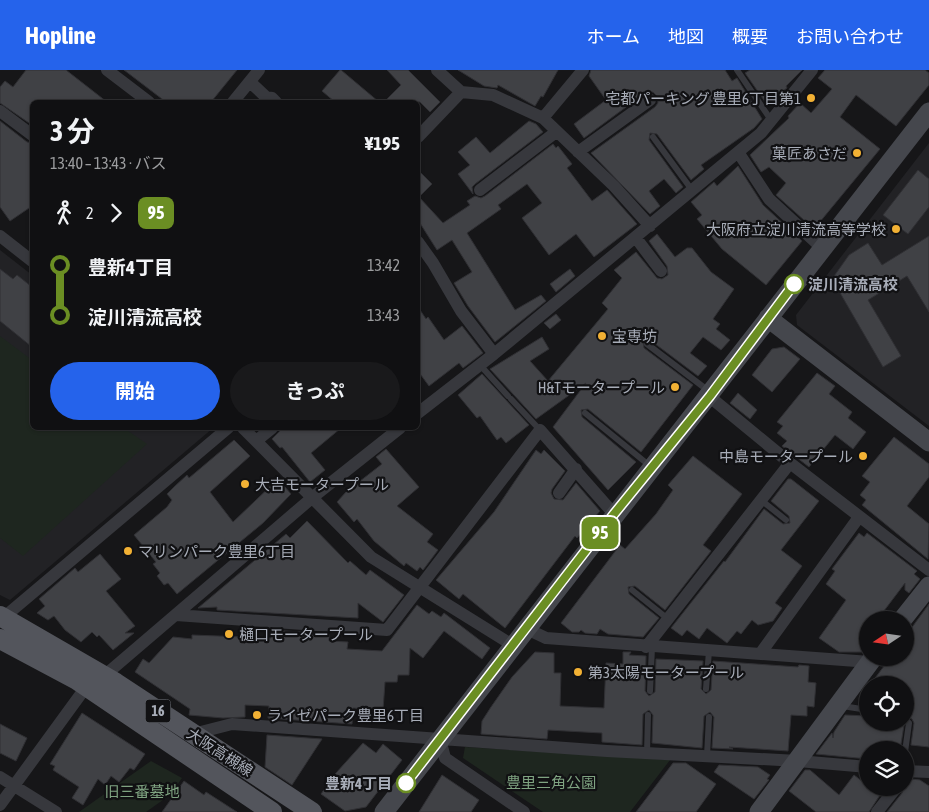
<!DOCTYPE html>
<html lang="ja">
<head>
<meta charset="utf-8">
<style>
  body { margin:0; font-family:"Asap Condensed","Noto Sans JP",sans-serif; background:#19191b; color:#f1f3f6; height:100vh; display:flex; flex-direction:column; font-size:19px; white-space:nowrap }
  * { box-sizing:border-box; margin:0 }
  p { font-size:16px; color:#9c9d9f }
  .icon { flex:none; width:28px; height:28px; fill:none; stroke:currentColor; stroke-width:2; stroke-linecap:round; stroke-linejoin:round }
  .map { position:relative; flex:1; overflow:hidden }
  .side { position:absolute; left:30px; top:30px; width:390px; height:330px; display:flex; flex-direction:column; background:#101012; border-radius:8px; box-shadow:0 1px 4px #0004,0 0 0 1px #303032 }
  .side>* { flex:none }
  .badge { padding:0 10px; border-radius:8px; font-size:18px; line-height:32px }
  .needle { width:32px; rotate:257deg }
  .fabs { position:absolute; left:859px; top:541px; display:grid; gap:10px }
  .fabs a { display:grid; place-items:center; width:55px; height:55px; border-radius:50%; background:#101012; box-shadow:0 1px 4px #0004,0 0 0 1px #303032; font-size:25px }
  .map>.badge { position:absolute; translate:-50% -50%; box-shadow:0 0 0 2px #fff }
  .legs { display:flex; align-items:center; gap:8px; height:55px; padding:0 20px; font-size:16px }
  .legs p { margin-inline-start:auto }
  .headline { display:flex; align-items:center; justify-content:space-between; height:85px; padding:0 20px }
  h1 { font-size:28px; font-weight:700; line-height:38px }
  .cta { display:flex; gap:10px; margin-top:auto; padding:10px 20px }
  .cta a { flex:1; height:58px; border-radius:30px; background:#2563eb; color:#fff; font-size:20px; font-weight:700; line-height:58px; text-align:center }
  .cta a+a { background:#19191b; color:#f1f3f6 }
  ul { padding:0 20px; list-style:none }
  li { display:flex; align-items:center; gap:18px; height:50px; font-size:19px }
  li i { display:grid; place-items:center; width:8px; height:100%; margin:0 6px; background:currentColor }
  li i::after { content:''; width:12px; height:12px; margin:-6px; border:4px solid; border-radius:50%; background:#101012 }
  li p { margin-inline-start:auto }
  li:first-child i { background:linear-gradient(#0000 50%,currentColor 0) }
  li:last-child i { background:linear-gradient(currentColor 50%,#0000 0) }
  header { display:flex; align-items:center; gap:30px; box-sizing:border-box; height:70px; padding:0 25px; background:#2563eb; color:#fff }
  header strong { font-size:24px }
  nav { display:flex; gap:28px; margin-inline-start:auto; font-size:18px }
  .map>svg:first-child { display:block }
</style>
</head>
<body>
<header>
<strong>Hopline</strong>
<nav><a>ホーム</a><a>地図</a><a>概要</a><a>お問い合わせ</a></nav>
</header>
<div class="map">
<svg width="929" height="742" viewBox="0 0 929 742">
  <rect width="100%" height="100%" fill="#161618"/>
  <!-- built -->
  <path fill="#222225" d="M 929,73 L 929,356 L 797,255 L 796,245 Z
    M 0,180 L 32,205 L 32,358 L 213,358 L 10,530 L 0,525 Z"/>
  <!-- green -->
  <path fill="#1e261f" d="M 0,266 L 32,290 L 32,358 L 124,358 L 147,374 L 23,486 L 0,468 Z
    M 465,677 L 670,690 L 630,742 L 543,742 L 463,688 Z
    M 151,691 L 182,708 L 170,725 L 146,742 L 79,742 Z"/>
  <!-- building -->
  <path fill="#404145" stroke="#303034" d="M 26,0 L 66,0 L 107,32 L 32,32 L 32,55 L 0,33 L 0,17 L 5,11 L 13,17 Z
    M 124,0 L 237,0 L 211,32 L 166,32 Z
    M 340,0 L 341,0 L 379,32 L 335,32 L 322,21 Z
    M 387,0 L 408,0 L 440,32 L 430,42 L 420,32 L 384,32 L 401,15 Z
    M 458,0 L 558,0 L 543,27 L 541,26 L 535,36 L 498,15 L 497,18 L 484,16 Z
    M 591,0 L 725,0 L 732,11 L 737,8 L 762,49 L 754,58 L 701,95 L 704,99 L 691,110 L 657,64 L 650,63 L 649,70 L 683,117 L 676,123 L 664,109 L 649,121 L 660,136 L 650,144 L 591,83 L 655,37 L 658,33 L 657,26 L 653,22 L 645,23 L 584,68 L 574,54 L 606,30 L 589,6 Z
    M 750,0 L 802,0 L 786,16 L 787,18 L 766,33 L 745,3 Z
    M 825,0 L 925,0 L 929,3 L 929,15 L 896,56 L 856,25 L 840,47 L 880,79 L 814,159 L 776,125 L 786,113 L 769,97 L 761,102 L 750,85 L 789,48 L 788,46 L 800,33 L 811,43 L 832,19 L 818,8 Z
    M 0,51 L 27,72 L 32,73 L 32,136 L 10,151 L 0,137 Z
    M 529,51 L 536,54 L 543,62 L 475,114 L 472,117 L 473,124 L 458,104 L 470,95 L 458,82 L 476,67 L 490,83 Z
    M 553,74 L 556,78 L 558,76 L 572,94 L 567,98 L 592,131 L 607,120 L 637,154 L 594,187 L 576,164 L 549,185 L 522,148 L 542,133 L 527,114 L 498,135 L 501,139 L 467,163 L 515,240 L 541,225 L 546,231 L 495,272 L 468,236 L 454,213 L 472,202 L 452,170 L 437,180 L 418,150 L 418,100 L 432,114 L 419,127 L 443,153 L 470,135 L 467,131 L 475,126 L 481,128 L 485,126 Z
    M 738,96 L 763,135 L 802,171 L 766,215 L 722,179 L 697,149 L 702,145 L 691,132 L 714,112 L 717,116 Z
    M 918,100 L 929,109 L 929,137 L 908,164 L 883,145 Z
    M 657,164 L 675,187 L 687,178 L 692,178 L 711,202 L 734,219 L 713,249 L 720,254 L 716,259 L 730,270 L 721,280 L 703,267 L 690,283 L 707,296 L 698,306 L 650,270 L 643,271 L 644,278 L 693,315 L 641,382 L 588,339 L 581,340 L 582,347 L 636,392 L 608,420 L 553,357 L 586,313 L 536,349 L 490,299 L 542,267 L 549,279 L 530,291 L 548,311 L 608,239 L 602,233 L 622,208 L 614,200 L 636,182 L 657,208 L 662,209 L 668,205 L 667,196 L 649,171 Z
    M 929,166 L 929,242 L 907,206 L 868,230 L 901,286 L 883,297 L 832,209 L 849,185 L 868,173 L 882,195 Z
    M 0,199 L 13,209 L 17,205 L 32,217 L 32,277 L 0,251 Z
    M 570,199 L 575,206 L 556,222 L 550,214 Z
    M 418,237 L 426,249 L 428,247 L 444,270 L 462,256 L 483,283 L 463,298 L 459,293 L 429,316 L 418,301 Z
    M 556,244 L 561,250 L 550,259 L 544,253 Z
    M 784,277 L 800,289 L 772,322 L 752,305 L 772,279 Z
    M 817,303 L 835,316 L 829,324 L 852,342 L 848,348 L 866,362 L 853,379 L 835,365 L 809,397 L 782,376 L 787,371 L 777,363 L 783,356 L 777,352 Z
    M 482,304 L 529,355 L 506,373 L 501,367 L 497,370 L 480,346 L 477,348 L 458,325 Z
    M 738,323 L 757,340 L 750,349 L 730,333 Z
    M 283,358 L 341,358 L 311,383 L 325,400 L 310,412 L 282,377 L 280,378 L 272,369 Z
    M 894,367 L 929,394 L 929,407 L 907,436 L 929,454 L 928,489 L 862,435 L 866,430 L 860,425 L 870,412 L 862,406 Z
    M 234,370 L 250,386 L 210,422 L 233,452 L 278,409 L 291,424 L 263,453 L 177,524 L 168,513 L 164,515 L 157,506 L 160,503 L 153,494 L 156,492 L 134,465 L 167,437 L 172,430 L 167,424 L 175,416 L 187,405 L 189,408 Z
    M 386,379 L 419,417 L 397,436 L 433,464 L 427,472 L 438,480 L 423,500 L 420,497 L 417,501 L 406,493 L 404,496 L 374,471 L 357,449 L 354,452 L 337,432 L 346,422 L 382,394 L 376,387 Z
    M 536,380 L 541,384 L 544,380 L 565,401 L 552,419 L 551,423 L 554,429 L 563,430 L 576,413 L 600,441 L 577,468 L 575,466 L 505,558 L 463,524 L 459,529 L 436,510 L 494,442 Z
    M 693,386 L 742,424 L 703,475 L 711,481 L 665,540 L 635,516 L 628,517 L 629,524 L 659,548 L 643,567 L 608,564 L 600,559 L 597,564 L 585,563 L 581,560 L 579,562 L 572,562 L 561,553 L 620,475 L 625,479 L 656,444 L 673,420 L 668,415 Z
    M 788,409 L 791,409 L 819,431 L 781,480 L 802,496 L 775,533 L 782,538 L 773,551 L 758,555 L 752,550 L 741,564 L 737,561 L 727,573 L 707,558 L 699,569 L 687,560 L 682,566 L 671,558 L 724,491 L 725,492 L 764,439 L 783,454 L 790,453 L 789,446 L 771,431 Z
    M 307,451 L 348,493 L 350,491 L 366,505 L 370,500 L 404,525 L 383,552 L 358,533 L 358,548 L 217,540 L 217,537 L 198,538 L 286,464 L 290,468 Z
    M 859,463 L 864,467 L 867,463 L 917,501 L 914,504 L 920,509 L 909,523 L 905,520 L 905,513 L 877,550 L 868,550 L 868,574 L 862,582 L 839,582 L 819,568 L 846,530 L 826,514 L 835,501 L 832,499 Z
    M 100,484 L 121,509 L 106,521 L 135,556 L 125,563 L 134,563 L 113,580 L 99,565 L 97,567 L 92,562 L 81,572 L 65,560 L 54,546 L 48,550 L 37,543 L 45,536 L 39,529 L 75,498 L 78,502 Z
    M 929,534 L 929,677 L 911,675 L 914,653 L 912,649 L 905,645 L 905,615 L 870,615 L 890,588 L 905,588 L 905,567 Z
    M 417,535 L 429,544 L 432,541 L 441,547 L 444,543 L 490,578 L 482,589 L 444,561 L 423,588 L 410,578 L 409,605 L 398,605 L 397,612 L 385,612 L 383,640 L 353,638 L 352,654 L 268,648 L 269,636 L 245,635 L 245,647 L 223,648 L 189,645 L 190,639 L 135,602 L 143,589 L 149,593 L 173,567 L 192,569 L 192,565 L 271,568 L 271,560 L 329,564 L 329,571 L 348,572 L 347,579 L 382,581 Z
    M 535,582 L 554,583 L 554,603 L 561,603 L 560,636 L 604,638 L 606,593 L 623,594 L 623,582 L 631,582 L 629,585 L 646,586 L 645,621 L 649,626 L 655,622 L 656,589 L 703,591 L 701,619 L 706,624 L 711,620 L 713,591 L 798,597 L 799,595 L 809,596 L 808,612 L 816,613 L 814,637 L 807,636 L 807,646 L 791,645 L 788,681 L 729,677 L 733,679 L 712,678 L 714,647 L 710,642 L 704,646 L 702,678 L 652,673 L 653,645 L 649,640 L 643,644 L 642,675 L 602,672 L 602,663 L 548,660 L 547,669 L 481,664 L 482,651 L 491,637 L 512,607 Z
    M 82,643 L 145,684 L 134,700 L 130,698 L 119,712 L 111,706 L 105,715 L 98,709 L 83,735 L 72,728 L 79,717 L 53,700 L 55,696 L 50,694 Z
    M 845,645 L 868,646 L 868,652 L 901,652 L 904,655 L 900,680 L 868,680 L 868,689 L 816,684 L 832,663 L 833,668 L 834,662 Z
    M 0,654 L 27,668 L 16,691 L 0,683 Z
    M 267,665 L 322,669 L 292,715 L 265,697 Z
    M 363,673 L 376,683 L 383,674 L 402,690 L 366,737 L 345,741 L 321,724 L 336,703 Z
    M 673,693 L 686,693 L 716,714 L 696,742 L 636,742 Z
    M 719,695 L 758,697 L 770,705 L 767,709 L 769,710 L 754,729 L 714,702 Z
    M 805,700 L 810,700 L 839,725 L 854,705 L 880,725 L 869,742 L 816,742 L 789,721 Z
    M 442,705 L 479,730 L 471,742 L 419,742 Z
    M 911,709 L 920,710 L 929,716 L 929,742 L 887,742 L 902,723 L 905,714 L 908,715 Z
    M 184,711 L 204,725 L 206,722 L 237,742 L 162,742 Z"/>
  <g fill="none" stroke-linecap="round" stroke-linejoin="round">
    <!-- lane -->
    <path stroke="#37383d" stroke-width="6" d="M 737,0 L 771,50
      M 653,67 L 692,120
      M 647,274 L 710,322
      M 480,295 L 508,326
      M 511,329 L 540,360
      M 585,343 L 650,396
      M 761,430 L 786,450
      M 632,520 L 668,549
      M 706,619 L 709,581
      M 650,621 L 652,577
      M 842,636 L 868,640
      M 905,650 L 909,653 L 905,682
      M 647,683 L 648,645
      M 707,686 L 709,647"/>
    <!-- street -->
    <path stroke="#37383d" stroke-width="12" d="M 107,0 L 149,32
      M 437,0 L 461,22 L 493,25 L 543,48 L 614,116 L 650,156
      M 250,12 L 266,27 L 272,28 L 276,32
      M 233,32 L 259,0
      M 0,41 L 32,65
      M 543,48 L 583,0
      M 418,67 L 461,22
      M 578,82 L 650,30
      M 738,82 L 769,129 L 822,178
      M 480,120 L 556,62
      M 0,166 L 32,191
      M 636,168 L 661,201
      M 418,172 L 433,193 L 461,241 L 494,284
      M 710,327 L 790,393 L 929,500
      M 418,343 L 494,284 L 761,63 L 812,0
      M 243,358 L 371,487 L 514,576
      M 256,371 L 272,358
      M 559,423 L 576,399
      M 176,545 L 387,560 L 540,360 L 614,444
      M 3,548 L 228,358
      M 527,559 L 546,568 L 870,592
      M 646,577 L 790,393
      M 760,584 L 859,447
      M 193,664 L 232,654 L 607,681 L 798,691 L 868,697
      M 440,669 L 445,688 L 524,742
      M 905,701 L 929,702
      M 0,707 L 56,742
      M 0,735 L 86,617 L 104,606 L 313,427 L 400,358
      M 877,742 L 896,718"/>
    <!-- secondary -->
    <path stroke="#45474d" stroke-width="19" d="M 768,248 L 929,372
      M 902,550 L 929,516
      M 384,742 L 929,42
      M 759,742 L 873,588"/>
    <!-- primary -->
    <path stroke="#53555c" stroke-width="20" d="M 0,546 L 116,613 L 312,742
      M 0,569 L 77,610 L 272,742"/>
  </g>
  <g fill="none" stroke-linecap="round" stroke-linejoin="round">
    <defs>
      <path id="line-1" d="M 406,713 L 614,444 L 710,326 L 794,214"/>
    </defs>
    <!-- line-1 casing -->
    <use href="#line-1" stroke="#fff" stroke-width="11"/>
    <!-- line-1 -->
    <use href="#line-1" stroke="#6b8e23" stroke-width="8"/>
  </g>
  <!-- markers -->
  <g fill="#f2b134" stroke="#111113" stroke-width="2">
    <circle cx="811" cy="28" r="5"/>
    <circle cx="857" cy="83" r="5"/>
    <circle cx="896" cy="159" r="5"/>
    <circle cx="602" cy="266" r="5"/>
    <circle cx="675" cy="317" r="5"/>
    <circle cx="863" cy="386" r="5"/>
    <circle cx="245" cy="414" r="5"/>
    <circle cx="128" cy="481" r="5"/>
    <circle cx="229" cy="564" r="5"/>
    <circle cx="578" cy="602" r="5"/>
    <circle cx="257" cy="645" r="5"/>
  </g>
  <g fill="#fff" stroke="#6b8e23" stroke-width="2.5">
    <circle cx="794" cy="214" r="9"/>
    <circle cx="406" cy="713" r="9"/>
  </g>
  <g text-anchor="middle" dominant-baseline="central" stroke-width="4.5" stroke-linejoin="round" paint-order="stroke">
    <!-- shield labels -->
    <rect fill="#111113" stroke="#7b7e86" stroke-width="1" x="145.5" y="629.5" width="25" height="23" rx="4"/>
    <g font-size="14" font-weight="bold" fill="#a8adb8">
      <text x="158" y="641">16</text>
    </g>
    <!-- poi labels -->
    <g font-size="15" fill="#a8adb8" stroke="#111113" text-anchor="start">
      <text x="801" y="28" text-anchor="end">宅都パーキング 豊里6丁目第1</text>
      <text x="847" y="83" text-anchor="end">菓匠あさだ</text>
      <text x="886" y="159" text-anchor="end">大阪府立淀川清流高等学校</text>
      <text x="612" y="266">宝専坊</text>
      <text x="665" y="317" text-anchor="end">H&amp;Tモータープール</text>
      <text x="853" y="386" text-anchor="end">中島モータープール</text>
      <text x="255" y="414">大吉モータープール</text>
      <text x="138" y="481">マリンパーク豊里6丁目</text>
      <text x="239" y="564">樋口モータープール</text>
      <text x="588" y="602">第3太陽モータープール</text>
      <text x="267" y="645">ライゼパーク豊里6丁目</text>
    </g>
    <!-- stop labels -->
    <g font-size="15" font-weight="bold" fill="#a8adb8" stroke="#111113" text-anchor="start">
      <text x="808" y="214">淀川清流高校</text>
      <text x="392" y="713" text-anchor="end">豊新4丁目</text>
    </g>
    <!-- street labels -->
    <g font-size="15" fill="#a8adb8" stroke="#111113">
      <text transform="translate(220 682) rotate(33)">大阪高槻線</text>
    </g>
    <!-- park labels -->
    <g font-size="15" fill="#7fa381" stroke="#111113">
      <text x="551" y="712">豊里三角公園</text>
      <text x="142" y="721">旧三番墓地</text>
    </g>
  </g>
</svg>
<div class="fabs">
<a><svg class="needle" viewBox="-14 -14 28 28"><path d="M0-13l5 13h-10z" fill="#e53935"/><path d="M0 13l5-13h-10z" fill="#9c9d9f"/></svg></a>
<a><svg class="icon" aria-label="locate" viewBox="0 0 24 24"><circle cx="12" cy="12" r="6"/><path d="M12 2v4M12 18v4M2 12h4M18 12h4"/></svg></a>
<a><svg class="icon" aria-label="layers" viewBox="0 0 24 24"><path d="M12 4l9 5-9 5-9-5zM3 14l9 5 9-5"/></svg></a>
</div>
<b class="badge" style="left:600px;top:463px;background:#6b8e23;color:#fff">95</b>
<section class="side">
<div class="headline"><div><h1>3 分</h1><p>13:40 – 13:43 · バス</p></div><b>¥195</b></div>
<div class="legs"><svg class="icon" aria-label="walk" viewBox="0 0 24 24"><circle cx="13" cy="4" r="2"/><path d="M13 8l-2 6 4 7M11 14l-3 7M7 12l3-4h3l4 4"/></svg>2<svg class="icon" aria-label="forward" viewBox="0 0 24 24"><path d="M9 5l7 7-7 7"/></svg><b class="badge" style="background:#6b8e23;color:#fff">95</b></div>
<ul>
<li><i style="color:#6b8e23"></i><b>豊新4丁目</b><p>13:42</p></li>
<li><i style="color:#6b8e23"></i><b>淀川清流高校</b><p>13:43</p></li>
</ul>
<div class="cta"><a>開始</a><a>きっぷ</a></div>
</section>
</div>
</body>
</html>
